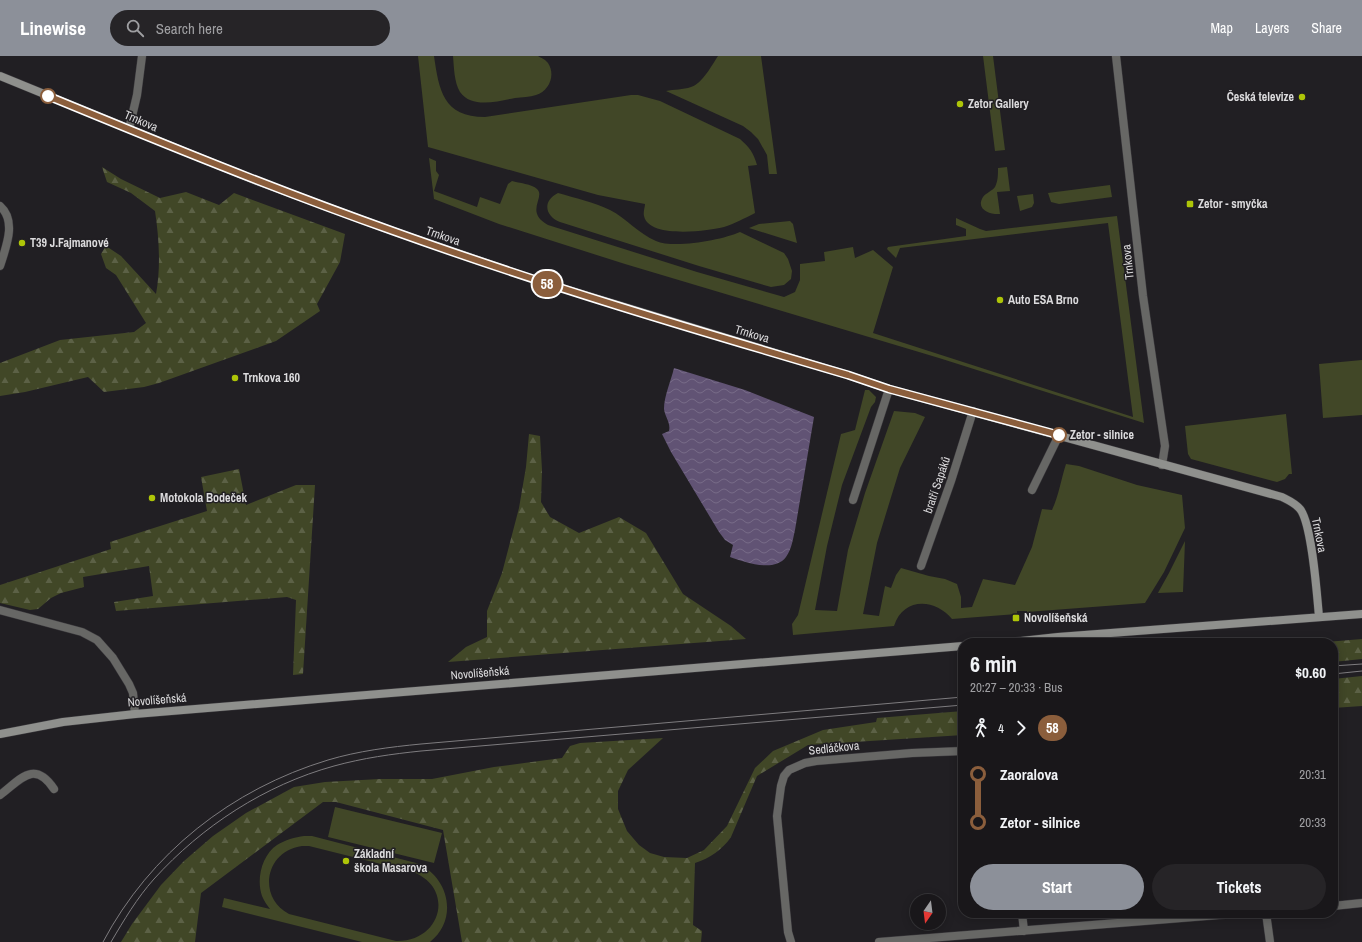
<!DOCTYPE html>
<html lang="en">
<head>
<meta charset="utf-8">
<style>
  body { margin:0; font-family:"Archivo Narrow",sans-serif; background:#262427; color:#f1f3f6; height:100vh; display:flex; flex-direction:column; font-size:15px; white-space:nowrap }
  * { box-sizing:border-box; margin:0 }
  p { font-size:13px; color:#9f9fa2 }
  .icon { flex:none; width:22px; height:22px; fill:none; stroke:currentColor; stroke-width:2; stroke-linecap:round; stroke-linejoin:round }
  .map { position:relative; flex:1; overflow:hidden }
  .details { position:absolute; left:958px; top:582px; width:380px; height:280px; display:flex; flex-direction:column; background:#19171a; border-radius:16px; box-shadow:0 2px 10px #0003,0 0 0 1px #373639 }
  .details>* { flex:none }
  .badge { padding:0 8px; border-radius:13px; font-size:14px; line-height:26px }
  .needle { width:26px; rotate:194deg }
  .controls { position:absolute; left:910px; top:838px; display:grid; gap:8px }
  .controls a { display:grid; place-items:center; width:36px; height:36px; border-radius:50%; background:#19171a; box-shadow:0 2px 10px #0003,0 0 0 1px #373639; font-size:20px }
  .map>.badge { position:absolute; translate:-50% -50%; box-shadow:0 0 0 2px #fff }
  .legs { display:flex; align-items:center; gap:6px; height:44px; padding:0 12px; font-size:13px }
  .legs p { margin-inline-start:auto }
  .head { display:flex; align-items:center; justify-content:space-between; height:68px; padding:0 12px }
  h1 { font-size:22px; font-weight:700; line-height:30px }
  .primary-button { display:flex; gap:8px; margin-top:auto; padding:8px 12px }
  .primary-button a { flex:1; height:46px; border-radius:24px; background:#8c9099; color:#fff; font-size:16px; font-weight:700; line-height:46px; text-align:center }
  .primary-button a+a { background:#262427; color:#f1f3f6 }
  ul { padding:0 12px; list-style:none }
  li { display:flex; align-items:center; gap:14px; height:48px; font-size:15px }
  li i { display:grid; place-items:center; width:6px; height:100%; margin:0 5px; background:currentColor }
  li i::after { content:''; width:10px; height:10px; margin:-5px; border:3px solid; border-radius:50%; background:#19171a }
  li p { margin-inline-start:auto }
  li:first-child i { background:linear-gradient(#0000 50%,currentColor 0) }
  li:last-child i { background:linear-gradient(currentColor 50%,#0000 0) }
  header { display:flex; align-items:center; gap:24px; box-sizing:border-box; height:56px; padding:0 20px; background:#8c9099; color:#fff }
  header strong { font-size:19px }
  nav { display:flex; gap:22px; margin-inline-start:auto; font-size:14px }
  .search { width:280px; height:36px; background:#262427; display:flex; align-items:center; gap:10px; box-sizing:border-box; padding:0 14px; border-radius:22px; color:#9f9fa2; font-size:15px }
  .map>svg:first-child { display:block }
</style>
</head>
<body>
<header>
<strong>Linewise</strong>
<div class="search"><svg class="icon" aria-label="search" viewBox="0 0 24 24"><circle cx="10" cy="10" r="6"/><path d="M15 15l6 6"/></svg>Search here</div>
<nav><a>Map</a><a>Layers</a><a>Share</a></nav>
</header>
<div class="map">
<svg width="1362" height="886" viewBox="0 0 1362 886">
  <defs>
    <pattern id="forest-firs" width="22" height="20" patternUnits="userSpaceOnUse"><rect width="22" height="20" fill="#414727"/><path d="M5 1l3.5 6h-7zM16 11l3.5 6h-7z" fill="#5c6146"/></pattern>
    <pattern id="water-waves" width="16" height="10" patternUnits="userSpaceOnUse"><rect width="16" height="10" fill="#615374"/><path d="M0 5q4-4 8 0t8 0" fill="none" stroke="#776b87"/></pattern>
  </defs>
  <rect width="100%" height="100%" fill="#211f23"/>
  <!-- grass -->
  <path fill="#414727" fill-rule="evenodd" d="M 418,0 L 434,0 C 439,34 443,61 485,61 L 631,39 L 638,39 L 660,45 L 740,83 C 750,92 753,96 757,109 L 748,110 L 755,157 C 745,162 734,168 724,171 C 708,175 649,183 644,160 C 643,156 645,151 645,148 L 598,139 L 428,91 Z
    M 453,0 L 538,0 C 541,2 545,3 548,7 C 556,19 549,35 536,39 C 530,41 522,41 515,42 C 498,45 472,53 460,36 C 454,26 454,11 453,0 Z
    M 718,0 L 761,0 L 777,118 L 769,118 L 767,99 L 758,83 L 751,76 L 743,70 L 666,35 C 674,33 683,34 691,31 C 702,28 712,9 718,0 Z
    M 983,0 L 993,0 L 1005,94 L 995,95 Z
    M 429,102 L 436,105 L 436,115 L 439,119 L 434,135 L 477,151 L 480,141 L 500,148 L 508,128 L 512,125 C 519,127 532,128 537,133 C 546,141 524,156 548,169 L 697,216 L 777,239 L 784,241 L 795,236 L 800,224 L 800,208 L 825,205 L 824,196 L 853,191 L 855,202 L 873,194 L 893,211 L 873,277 L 1133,361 L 1108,167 L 900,192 L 896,202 L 887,193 L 888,191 L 966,180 L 966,173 L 956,169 L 956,162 L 980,173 L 986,175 L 1117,160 L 1144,367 L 939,302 L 625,208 L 499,168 L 434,143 Z
    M 1007,111 L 1010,135 L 997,136 L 1000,158 C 991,159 975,154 983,141 C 986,137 992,135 995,131 C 998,125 998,119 998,112 Z
    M 1110,129 L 1112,141 L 1059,148 L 1051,146 L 1048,137 Z
    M 558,137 C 575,142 594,146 610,154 C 626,162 639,178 656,185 C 674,193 722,184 740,176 L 784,197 L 788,203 L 792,215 L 791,223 L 784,229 L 771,231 L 699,210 L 560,166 C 545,160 542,145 558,137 Z
    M 1033,138 L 1034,147 L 1032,151 L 1020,155 L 1017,140 Z
    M 790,165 L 793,168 L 797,187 L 749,172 L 759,168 Z
    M 1362,304 L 1362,359 L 1323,362 L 1319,308 Z
    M 865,334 L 869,334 L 876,341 L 875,346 L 871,351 L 842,429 L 827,490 L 815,554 L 837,555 L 848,494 L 865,437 L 894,355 L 915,357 L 925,361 L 900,412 L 877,487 L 863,558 L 879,560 L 885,530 L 891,532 L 896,519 L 901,512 L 929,520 L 945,523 L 957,528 L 961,541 L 961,552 L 972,551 L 983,523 L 1015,529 L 1032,491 L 1042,453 L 1052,454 C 1059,439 1061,423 1066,408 L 1079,410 L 1137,429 L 1182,439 L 1185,472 L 1164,516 L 1145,547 L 1027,556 L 1027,555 L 1017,555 L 1017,558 L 952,563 C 935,542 903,541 894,570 L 793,579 L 792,568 L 798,559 L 841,378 L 855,374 Z
    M 1286,358 L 1292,418 L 1289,418 L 1285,423 L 1277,426 L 1191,403 L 1188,398 L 1185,370 Z
    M 1185,485 L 1183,536 L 1158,537 L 1159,535 L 1169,517 Z
    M 335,751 L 442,777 L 434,807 L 328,781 Z
    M 304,780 L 312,780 L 416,807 C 449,820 459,863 430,886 L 362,886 L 222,851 L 224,842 L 270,853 C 267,849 264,845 262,840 C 256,823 262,799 277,789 C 285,784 295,781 304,780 ZM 302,790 L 309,790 L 413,816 C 455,832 442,886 396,885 L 289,858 C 257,841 265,795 302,790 Z"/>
  <!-- forest -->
  <path fill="url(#forest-firs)" d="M 102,111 L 121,123 L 160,142 L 186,136 L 219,149 L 234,137 L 345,178 L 340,206 L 317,248 L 320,255 L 276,285 L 159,327 L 144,331 L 104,336 L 88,321 L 25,336 L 0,340 L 0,307 L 60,284 L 134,276 L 146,267 L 116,219 L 106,212 L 101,198 L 106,190 L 121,200 L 156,238 C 161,211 159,182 155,155 L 131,137 L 107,126 Z
    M 529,378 L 540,380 L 542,414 L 541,446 L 550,461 L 579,477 L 619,461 L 646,477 L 683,538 L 731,570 L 746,583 L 448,606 L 466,591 L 487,581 L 487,555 L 502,517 L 519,452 L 526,411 Z
    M 239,413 L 246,449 L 296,429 L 315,429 L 303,618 L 293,619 L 296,544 L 287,541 L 116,555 L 114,546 L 153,540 L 149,510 L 83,521 L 84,531 L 61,537 L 51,542 L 38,553 L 30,554 L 0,547 L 0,529 L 111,493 L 110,486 L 207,455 L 201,421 Z
    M 1362,583 L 1362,603 L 1333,606 L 1333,587 L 1314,587 Z
    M 1362,620 L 1362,650 L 1333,652 L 1333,623 Z
    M 963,655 L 963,679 L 808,689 L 757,720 L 731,781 C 722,794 710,802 695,807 L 693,869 L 702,875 L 701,886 L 462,886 L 443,774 L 336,746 L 323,746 L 201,837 L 195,886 L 121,886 L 132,868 L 161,829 L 184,805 L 213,780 L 246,757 L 294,731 L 325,726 L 380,723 L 432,723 L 494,711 L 562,702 L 570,690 L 580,687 L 663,682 L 628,714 L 618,735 L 618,753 L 627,775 L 639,789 L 650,797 L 664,801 L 687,802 L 704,794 L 727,770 L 755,712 L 773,695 L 823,674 L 876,666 L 877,662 Z"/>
  <!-- water -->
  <path fill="url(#water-waves)" d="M 674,312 L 745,334 L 814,361 L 795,474 C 793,482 792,493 786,501 C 774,517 745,506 730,501 L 733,489 L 725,484 L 719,476 L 671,396 L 662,378 L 669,375 C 671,367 665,361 664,353 C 664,340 671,325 674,312 Z"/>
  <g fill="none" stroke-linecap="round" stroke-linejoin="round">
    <defs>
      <path id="street" d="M 1116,0 L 1143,240 L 1165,390 L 1162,409
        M 129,73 L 137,39 L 142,0
        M 0,150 C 17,165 6,191 0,210
        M 1032,434 L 1059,379
        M 853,444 L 889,333
        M 921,510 L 951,425 L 973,355
        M 0,554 L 82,576 L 97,584 L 113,602 L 129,628 L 133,637 L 135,658
        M 0,739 C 20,724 34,703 54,733
        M 1333,850 L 1362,847
        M 1022,857 L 1024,875
        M 1266,857 L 1270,886
        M 791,886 L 788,876 L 777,760 L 781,730 L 784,720 L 789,714 L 805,707 L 816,705 L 912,697 L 963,695
        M 879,886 L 1244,857"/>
      <path id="secondary" d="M 0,20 L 257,125 L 393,175 L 539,225 L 848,319 L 889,333 L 1282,441 C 1288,444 1295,447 1300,453 C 1312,468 1317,539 1319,561
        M 1001,587 L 1058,581 L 1362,558
        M 0,678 L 63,666 L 135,658 L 963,590"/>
    </defs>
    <!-- street casing -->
    <use href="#street" stroke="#3b393d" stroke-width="9"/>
    <!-- secondary casing -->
    <use href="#secondary" stroke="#3b393d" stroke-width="9"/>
    <!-- street -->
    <use href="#street" stroke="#676765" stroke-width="8"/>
    <!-- secondary -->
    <use href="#secondary" stroke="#8f908d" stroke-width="8"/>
    <!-- tram -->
    <path stroke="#7e7c7f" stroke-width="1" d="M 1333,610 L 1362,608
      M 1333,618 L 1362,615
      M 103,886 C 150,797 232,733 328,704 C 358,695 390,691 421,688 L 963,641
      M 111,886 C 124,864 137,842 154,823 C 202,770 265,729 334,710 C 363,702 392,698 421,695 L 963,649"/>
  </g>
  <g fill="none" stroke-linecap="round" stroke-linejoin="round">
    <defs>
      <path id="line-1" d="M 48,40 C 162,87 277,134 393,175 C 543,229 695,274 848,319 L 889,333 L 1059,379"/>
    </defs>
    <!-- line-1 casing -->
    <use href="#line-1" stroke="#fff" stroke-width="9"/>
    <!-- line-1 -->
    <use href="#line-1" stroke="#8b5e3c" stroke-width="6"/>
  </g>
  <!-- markers -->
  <g fill="#fff" stroke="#8b5e3c" stroke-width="2">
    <circle cx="48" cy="40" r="7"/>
    <circle cx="1059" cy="379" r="7"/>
  </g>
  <g fill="#aec508" stroke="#211f23" stroke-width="1.5">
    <circle cx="1302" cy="41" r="4"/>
    <circle cx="960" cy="48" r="4"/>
    <rect x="1186" y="144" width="8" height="8" rx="2"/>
    <circle cx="22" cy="187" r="4"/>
    <circle cx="1000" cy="244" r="4"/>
    <circle cx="235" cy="322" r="4"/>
    <circle cx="152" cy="442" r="4"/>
    <rect x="1012" y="558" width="8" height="8" rx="2"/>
    <circle cx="346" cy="805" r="4"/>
  </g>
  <g text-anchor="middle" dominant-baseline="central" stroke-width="3" stroke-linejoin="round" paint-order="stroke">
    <!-- poi labels -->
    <g font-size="12" font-weight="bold" fill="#dcdbdd" stroke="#211f23" text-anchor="start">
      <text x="1294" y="41" text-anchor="end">Česká televize</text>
      <text x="968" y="48">Zetor Gallery</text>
      <text x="1198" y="148">Zetor - smyčka</text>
      <text x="30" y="187">T39 J.Fajmanové</text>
      <text x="1008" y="244">Auto ESA Brno</text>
      <text x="243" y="322">Trnkova 160</text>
      <text x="160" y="442">Motokola Bodeček</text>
      <text x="1024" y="562">Novolíšeňská</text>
      <text x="354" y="798">Základní<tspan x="354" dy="14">škola Masarova</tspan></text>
    </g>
    <!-- street labels -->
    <g font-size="12" fill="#dcdbdd" stroke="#211f23">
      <text transform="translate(141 65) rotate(23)">Trnkova</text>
      <text transform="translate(443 180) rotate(19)">Trnkova</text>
      <text transform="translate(1128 206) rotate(-96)">Trnkova</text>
      <text transform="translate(752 278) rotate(17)">Trnkova</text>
      <text transform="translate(937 429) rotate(-71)">bratří Sapáků</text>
      <text transform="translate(1319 479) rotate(79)">Trnkova</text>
      <text transform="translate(480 617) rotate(-5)">Novolíšeňská</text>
      <text transform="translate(157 644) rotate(-5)">Novolíšeňská</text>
      <text transform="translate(834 692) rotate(-6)">Sedláčkova</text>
    </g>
    <!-- stop labels -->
    <g font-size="12" font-weight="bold" fill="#dcdbdd" stroke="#211f23" text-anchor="start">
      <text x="1070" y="379">Zetor - silnice</text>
    </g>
  </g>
</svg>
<div class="controls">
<a><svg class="needle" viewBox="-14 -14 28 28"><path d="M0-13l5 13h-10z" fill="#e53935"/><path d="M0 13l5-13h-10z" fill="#9f9fa2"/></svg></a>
</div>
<b class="badge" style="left:547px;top:228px;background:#8b5e3c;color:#fff">58</b>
<section class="details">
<div class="head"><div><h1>6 min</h1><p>20:27 – 20:33 · Bus</p></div><b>$0.60</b></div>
<div class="legs"><svg class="icon" aria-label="walk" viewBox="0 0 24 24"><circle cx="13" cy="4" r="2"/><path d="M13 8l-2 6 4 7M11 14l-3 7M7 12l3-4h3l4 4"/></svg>4<svg class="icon" aria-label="forward" viewBox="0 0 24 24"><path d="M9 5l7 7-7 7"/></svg><b class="badge" style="background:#8b5e3c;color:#fff">58</b></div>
<ul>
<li><i style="color:#8b5e3c"></i><b>Zaoralova</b><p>20:31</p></li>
<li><i style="color:#8b5e3c"></i><b>Zetor - silnice</b><p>20:33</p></li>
</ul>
<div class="primary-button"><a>Start</a><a>Tickets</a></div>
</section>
</div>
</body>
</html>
